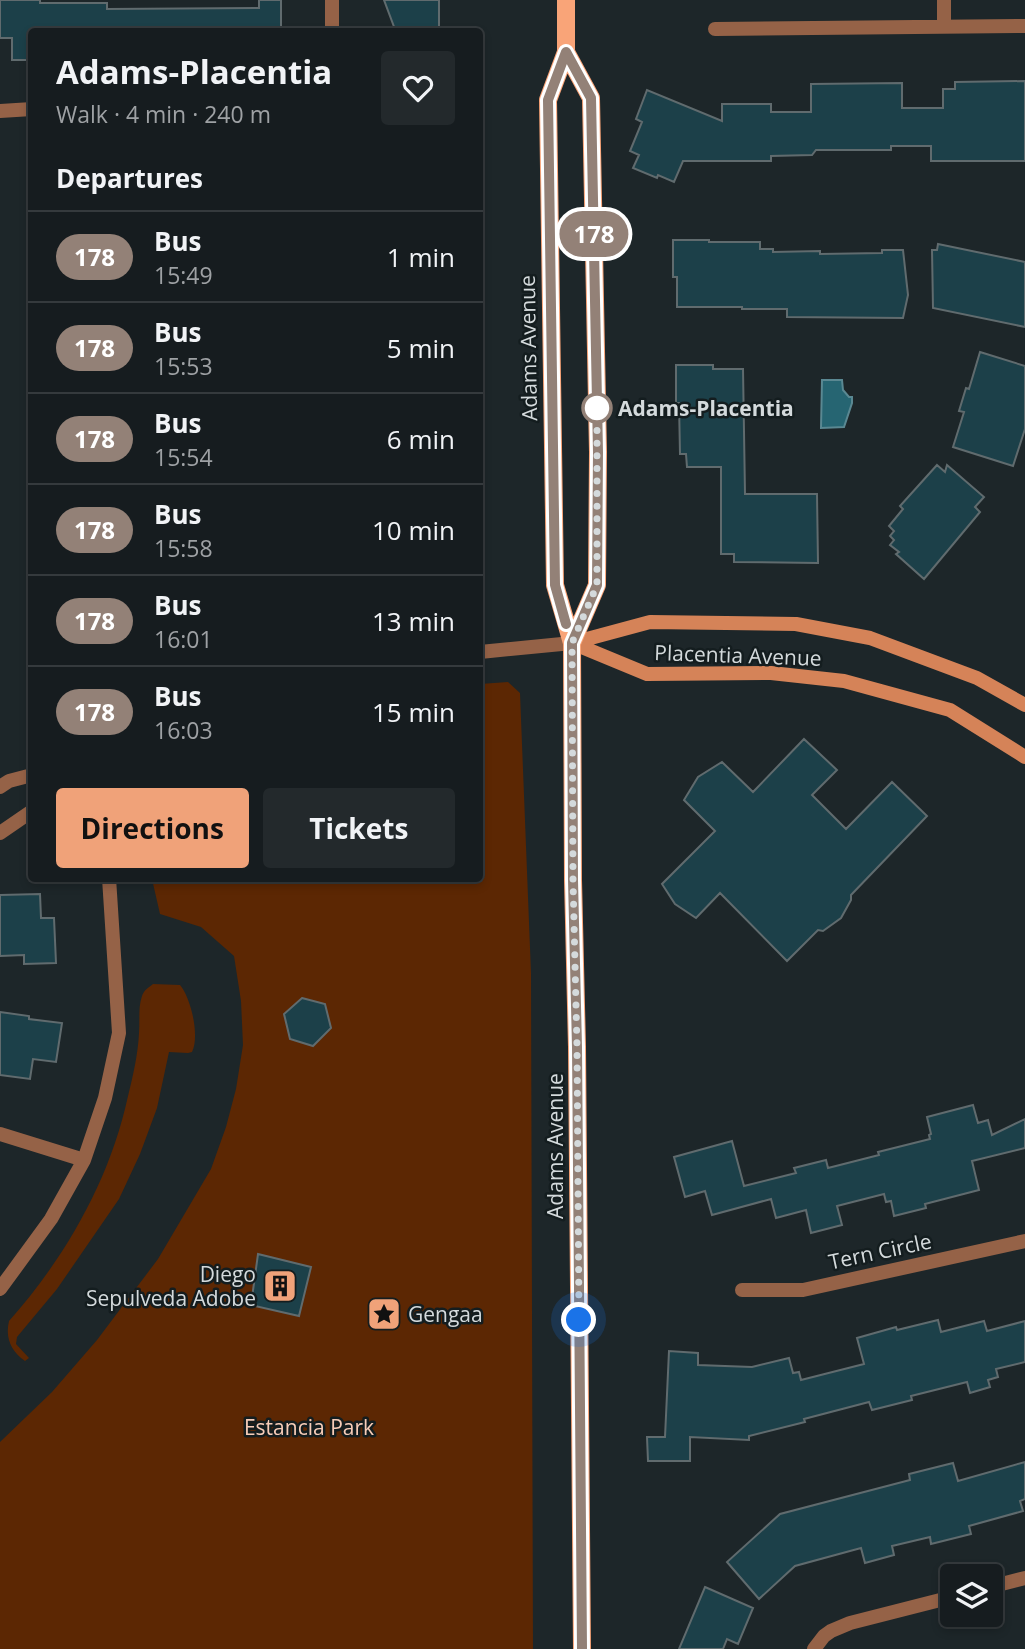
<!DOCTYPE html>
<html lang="en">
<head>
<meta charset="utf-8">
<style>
  body { margin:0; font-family:"Open Sans",sans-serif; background:#23292c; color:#f1f3f6; height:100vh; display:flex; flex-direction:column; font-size:26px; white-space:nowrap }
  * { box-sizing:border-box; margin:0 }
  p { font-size:23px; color:#9ea1a4 }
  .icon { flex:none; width:38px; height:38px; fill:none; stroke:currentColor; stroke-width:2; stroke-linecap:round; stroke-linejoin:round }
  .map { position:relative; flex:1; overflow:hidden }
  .panel { position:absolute; left:28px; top:28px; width:455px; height:854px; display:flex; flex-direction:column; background:#161c1f; border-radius:7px; box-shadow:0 4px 10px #0003,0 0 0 2px #353a3d }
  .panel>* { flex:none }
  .badge { padding:0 14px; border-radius:23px; font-size:24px; line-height:46px }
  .tools { position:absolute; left:940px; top:1564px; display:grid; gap:14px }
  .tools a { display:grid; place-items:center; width:63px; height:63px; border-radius:7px; background:#161c1f; box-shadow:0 4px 10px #0003,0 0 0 2px #353a3d; font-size:35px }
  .you { position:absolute; width:35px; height:35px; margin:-18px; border:5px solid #fff; border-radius:50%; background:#1a73e8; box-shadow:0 0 0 10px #1a73e833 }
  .map>.badge { position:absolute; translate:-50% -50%; box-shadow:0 0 0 4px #fff }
  h2 { padding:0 28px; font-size:26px; line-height:63px }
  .round { display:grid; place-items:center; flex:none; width:74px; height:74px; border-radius:7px; background:#23292c }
  .summary { display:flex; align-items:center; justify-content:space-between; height:119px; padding:0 28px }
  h1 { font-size:33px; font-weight:700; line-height:52px }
  .cta { display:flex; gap:14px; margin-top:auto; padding:14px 28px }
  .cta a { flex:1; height:80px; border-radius:7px; background:#f0a279; color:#111; font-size:28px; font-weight:700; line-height:80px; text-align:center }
  .cta a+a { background:#23292c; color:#f1f3f6 }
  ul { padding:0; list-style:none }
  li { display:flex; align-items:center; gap:21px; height:91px; padding:0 28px; border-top:2px solid #353a3d }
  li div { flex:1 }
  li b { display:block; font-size:26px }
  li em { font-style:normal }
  li .badge { min-width:77px; font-weight:700; text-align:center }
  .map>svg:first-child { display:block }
</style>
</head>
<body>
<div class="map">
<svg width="1025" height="1649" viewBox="0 0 1025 1649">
  <rect width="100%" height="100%" fill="#1d2629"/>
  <!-- green -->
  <path fill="#5c2703" d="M 508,682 L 520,693 L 531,973 L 533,1649 L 0,1649 L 0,1442 L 52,1392 L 97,1340 L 158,1259 L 211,1169 L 226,1127 L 236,1089 L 243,1045 L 241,1001 L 234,956 L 201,927 L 160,914 L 152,879 L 480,878 L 480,684 Z
    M 153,984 L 180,985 C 191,998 200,1036 192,1052 L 188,1053 L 169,1052 L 157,1108 L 140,1154 L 119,1199 L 57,1289 L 17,1337 L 16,1344 L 29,1358 L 25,1361 C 11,1351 5,1338 9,1321 C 65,1258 110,1180 128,1096 C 133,1076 138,1054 139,1033 C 140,1021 138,1007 142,996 C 144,990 148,988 153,984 Z"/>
  <!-- water -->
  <path fill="#266572" stroke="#5a8892" stroke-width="2" d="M 822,380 L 842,380 L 843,390 L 849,397 L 852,397 L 852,403 L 844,427 L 821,428 Z"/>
  <!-- building -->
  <path fill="#1c4049" stroke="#606b6e" stroke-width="2" d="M 0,0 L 40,0 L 40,3 L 107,3 L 107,9 L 259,8 L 259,0 L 281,0 L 281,32 L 32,32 L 32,60 L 12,60 L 12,38 L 0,38 Z
    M 384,0 L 439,0 L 439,32 L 396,32 Z
    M 1025,81 L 1025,161 L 931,161 L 931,146 L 891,146 L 891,150 L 816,150 L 812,155 L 771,156 L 771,161 L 683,161 L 674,182 L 658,175 L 657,178 L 633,168 L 639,155 L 630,151 L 642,122 L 636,119 L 647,90 L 722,121 L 722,104 L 771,104 L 771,112 L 811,112 L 811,84 L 902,83 L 902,108 L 943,108 L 943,89 L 955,89 L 955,82 Z
    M 673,240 L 709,240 L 709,242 L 760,242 L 760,249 L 773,249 L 773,252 L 820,251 L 820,254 L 882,253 L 882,250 L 903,250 L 908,295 L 903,318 L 787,317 L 787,309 L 742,309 L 742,307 L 677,307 L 677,277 L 673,277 Z
    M 938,244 L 1025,262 L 1025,327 L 933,308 L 932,250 L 937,250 Z
    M 980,352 L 1025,366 L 1025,429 L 1013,466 L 953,447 L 964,412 L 959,411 L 966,388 L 969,389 Z
    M 676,365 L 713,365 L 713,369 L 743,369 L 745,494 L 817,494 L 818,563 L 734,562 L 734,554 L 721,554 L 721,467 L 687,467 L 686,454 L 680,454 L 679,403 L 676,403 Z
    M 937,465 L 945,472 L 947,465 L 984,497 L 975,507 L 980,512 L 924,579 L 896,554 L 899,552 L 890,545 L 894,540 L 890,536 L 894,531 L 889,526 L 903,509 L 900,506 Z
    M 804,739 L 837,770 L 812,795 L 846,829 L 892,782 L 927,816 L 851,895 L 851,900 L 841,918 L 823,931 L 818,930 L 787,961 L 720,893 L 696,918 L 675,904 L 662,884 L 715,831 L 684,800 L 698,777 L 722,762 L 753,792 Z
    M 40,894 L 41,918 L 54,918 L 56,963 L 24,964 L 24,955 L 0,956 L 0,895 Z
    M 302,998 L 325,1004 L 331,1028 L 313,1046 L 290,1039 L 284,1014 Z
    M 0,1012 L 29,1016 L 29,1019 L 62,1023 L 56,1062 L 33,1059 L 30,1079 L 0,1075 Z
    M 973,1105 L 978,1123 L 988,1120 L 992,1135 L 1025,1119 L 1025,1148 L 972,1161 L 979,1190 L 925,1204 L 926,1208 L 894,1216 L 891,1201 L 886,1202 L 884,1194 L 837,1206 L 842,1225 L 811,1233 L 806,1210 L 776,1218 L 771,1199 L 712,1215 L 705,1191 L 685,1197 L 674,1157 L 732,1141 L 744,1186 L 796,1173 L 794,1168 L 826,1160 L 828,1168 L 879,1155 L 878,1152 L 930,1139 L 929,1135 L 931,1134 L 927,1117 Z
    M 258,1254 L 311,1267 L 299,1316 L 251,1305 Z
    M 938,1320 L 941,1332 L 984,1321 L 987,1331 L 1025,1321 L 1025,1362 L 996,1369 L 998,1377 L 988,1380 L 990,1387 L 970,1393 L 967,1382 L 911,1396 L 912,1400 L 872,1410 L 869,1402 L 804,1419 L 805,1422 L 749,1436 L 749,1440 L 690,1437 L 690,1461 L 648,1461 L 647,1437 L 665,1437 L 669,1351 L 698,1353 L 698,1365 L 752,1367 L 789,1358 L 793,1373 L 799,1372 L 801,1380 L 864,1364 L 857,1338 L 896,1327 L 897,1330 Z
    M 1025,1462 L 1025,1499 L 1020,1501 L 1023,1511 L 969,1526 L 971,1534 L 931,1544 L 930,1537 L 892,1546 L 894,1555 L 865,1563 L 861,1548 L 795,1566 L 759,1599 L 727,1562 L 780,1514 L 910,1480 L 909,1474 L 953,1463 L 958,1481 Z
    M 705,1587 L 753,1608 L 738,1644 L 727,1639 L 723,1649 L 679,1649 Z"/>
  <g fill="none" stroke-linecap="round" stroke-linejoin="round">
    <!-- minor -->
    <path stroke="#956247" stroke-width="14" d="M 944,0 L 944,25
      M 715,29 L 1025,26
      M 332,32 L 332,0
      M 0,111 L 32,109
      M 0,1134 L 84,1160
      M 0,1289 L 51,1219 L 84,1160 L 105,1098 L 119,1033 L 109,878
      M 742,1290 L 803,1290 L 1025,1241
      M 990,1587 L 1025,1578
      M 814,1649 L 824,1636 L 831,1631 L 850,1623 L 952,1597"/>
    <!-- tertiary -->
    <path stroke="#956247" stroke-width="14" d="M 480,652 L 572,643
      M 0,787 L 9,781 L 32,775
      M 0,833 L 32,811"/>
    <!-- secondary -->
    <path stroke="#d58358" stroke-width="14" d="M 572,643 L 647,674 L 771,673 L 844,681 L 950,710 L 1025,757
      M 572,643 L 650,622 L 796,624 L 870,638 L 977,678 L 1025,705"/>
    <!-- primary -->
    <path stroke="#f9a478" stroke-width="18" d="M 566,0 L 566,52 L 548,100 L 555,585 L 572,643 L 573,880 L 577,1047 L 582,1649
      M 566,52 L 591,98 L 598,452 L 597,585 L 572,643"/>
  </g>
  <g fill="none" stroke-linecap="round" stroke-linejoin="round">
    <defs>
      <path id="line" d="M 566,624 L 555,585 L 548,100 L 566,52 L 591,98 L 598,452 L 597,585 L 572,643 L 573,880 L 577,1047 L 582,1649"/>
    </defs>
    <!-- line casing -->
    <use href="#line" stroke="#fff" stroke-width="16"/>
    <!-- line -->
    <use href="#line" stroke="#938177" stroke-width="10"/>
    <!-- walk -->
    <path stroke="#d4dadc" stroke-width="7" stroke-dasharray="0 12.6" d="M 579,1320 L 577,1047 L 573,880 L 572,643 L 597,585 L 597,398 L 597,408"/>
  </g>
  <!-- icons -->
  <defs>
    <symbol id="building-square" viewBox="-11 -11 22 22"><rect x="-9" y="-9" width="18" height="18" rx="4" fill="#f0a279" stroke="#141d1f"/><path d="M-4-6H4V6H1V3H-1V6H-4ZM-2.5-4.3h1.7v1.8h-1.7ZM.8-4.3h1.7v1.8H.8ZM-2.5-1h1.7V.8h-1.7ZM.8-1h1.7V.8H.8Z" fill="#111"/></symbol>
    <symbol id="sight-square" viewBox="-11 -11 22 22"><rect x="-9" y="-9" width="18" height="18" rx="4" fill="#f0a279" stroke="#141d1f"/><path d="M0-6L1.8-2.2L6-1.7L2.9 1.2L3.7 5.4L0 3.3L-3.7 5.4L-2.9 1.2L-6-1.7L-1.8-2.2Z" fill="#111"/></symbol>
  </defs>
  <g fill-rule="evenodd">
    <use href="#building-square" x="261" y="1267" width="38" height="38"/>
    <use href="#sight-square" x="365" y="1295" width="38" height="38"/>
  </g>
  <!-- markers -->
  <circle fill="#fff" stroke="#938177" stroke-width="3.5" cx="597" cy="408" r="14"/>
  <g text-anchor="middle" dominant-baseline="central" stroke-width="5" stroke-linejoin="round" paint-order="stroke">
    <!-- street labels -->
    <g font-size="21" fill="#d4dadc" stroke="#141d1f">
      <text transform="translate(528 348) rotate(-91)">Adams Avenue</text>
      <text transform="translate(738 655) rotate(2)">Placentia Avenue</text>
      <text transform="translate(555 1146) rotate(-90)">Adams Avenue</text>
      <text transform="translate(880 1251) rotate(-12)">Tern Circle</text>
    </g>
    <!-- stop labels -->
    <g font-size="21" font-weight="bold" fill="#d4dadc" stroke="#141d1f" text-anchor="start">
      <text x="618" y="408">Adams-Placentia</text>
    </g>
    <!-- poi labels -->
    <g font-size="21" fill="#d4dadc" stroke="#141d1f" text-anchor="end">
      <text x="256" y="1274">Diego<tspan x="256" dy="24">Sepulveda Adobe</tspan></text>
      <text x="408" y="1314" text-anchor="start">Gengaa</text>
    </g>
    <!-- park labels -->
    <g font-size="21" fill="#f8cdb8" stroke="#141d1f">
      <text x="309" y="1427">Estancia Park</text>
    </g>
  </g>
</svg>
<div class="tools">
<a><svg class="icon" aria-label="layers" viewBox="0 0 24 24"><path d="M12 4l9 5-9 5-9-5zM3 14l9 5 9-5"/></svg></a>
</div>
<div class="you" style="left:579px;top:1320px"></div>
<b class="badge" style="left:594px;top:234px;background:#938177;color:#fff">178</b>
<section class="panel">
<div class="summary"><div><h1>Adams-Placentia</h1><p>Walk · 4 min · 240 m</p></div><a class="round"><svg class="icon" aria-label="heart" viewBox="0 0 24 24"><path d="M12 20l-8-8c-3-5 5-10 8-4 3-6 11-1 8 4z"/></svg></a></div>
<h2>Departures</h2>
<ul>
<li><span class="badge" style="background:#938177;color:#fff">178</span><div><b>Bus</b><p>15:49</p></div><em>1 min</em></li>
<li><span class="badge" style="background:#938177;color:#fff">178</span><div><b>Bus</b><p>15:53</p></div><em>5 min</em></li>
<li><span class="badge" style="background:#938177;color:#fff">178</span><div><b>Bus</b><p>15:54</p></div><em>6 min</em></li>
<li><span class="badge" style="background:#938177;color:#fff">178</span><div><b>Bus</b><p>15:58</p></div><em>10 min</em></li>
<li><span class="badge" style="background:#938177;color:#fff">178</span><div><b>Bus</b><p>16:01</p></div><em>13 min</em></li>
<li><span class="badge" style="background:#938177;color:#fff">178</span><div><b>Bus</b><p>16:03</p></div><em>15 min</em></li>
</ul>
<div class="cta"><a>Directions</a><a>Tickets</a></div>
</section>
</div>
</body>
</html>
